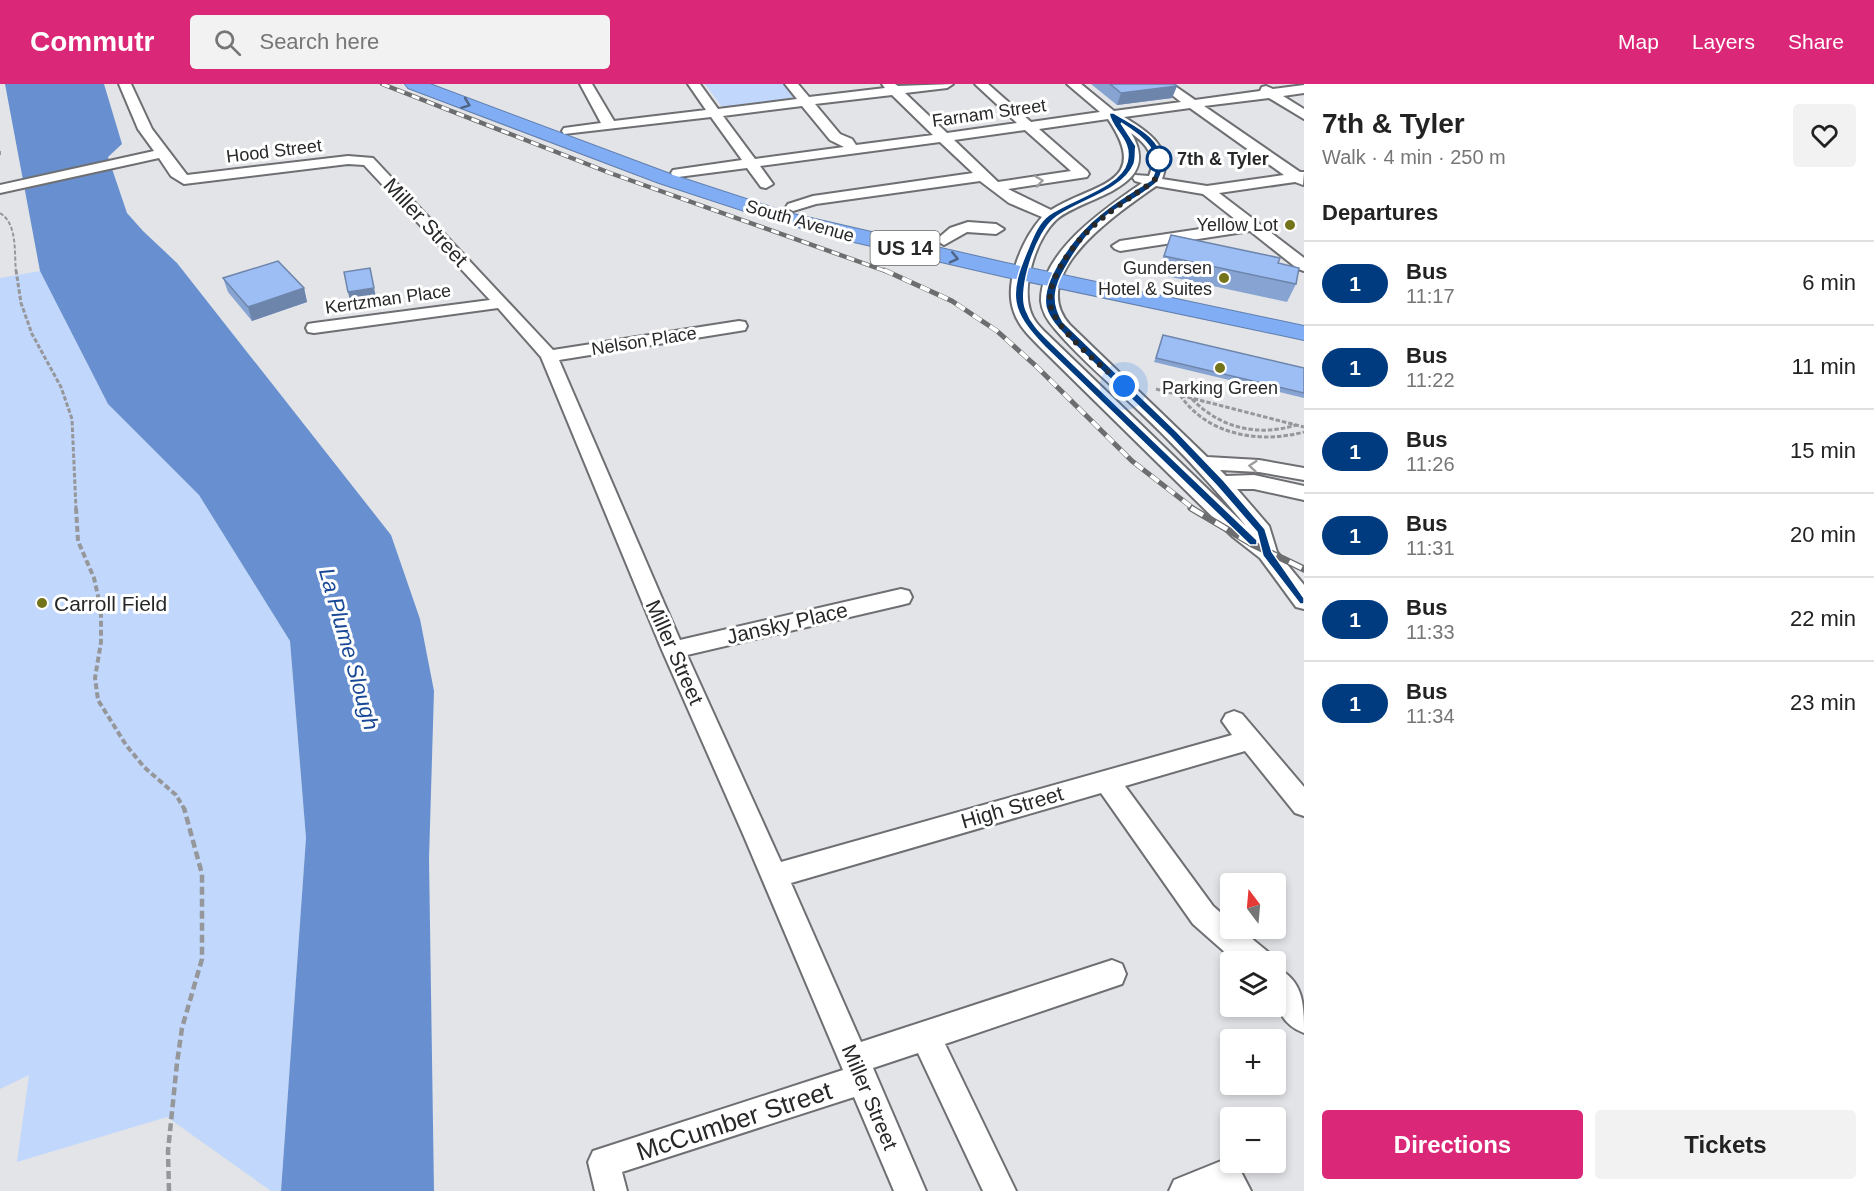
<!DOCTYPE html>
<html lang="en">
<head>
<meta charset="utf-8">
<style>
  body { margin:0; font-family:Arial,sans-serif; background:#f2f2f2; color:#222; height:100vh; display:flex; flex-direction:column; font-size:22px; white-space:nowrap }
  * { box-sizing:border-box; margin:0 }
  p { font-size:20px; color:#767676 }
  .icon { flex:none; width:33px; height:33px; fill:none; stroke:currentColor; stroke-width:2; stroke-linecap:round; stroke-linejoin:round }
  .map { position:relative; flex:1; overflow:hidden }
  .side { display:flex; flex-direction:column; background:#fff; width:570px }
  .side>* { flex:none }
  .badge { padding:0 12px; border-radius:20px; font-size:21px; line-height:39px }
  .needle { width:39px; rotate:344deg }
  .tools { position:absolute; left:1220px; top:789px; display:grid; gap:12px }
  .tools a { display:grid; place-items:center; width:66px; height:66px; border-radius:6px; background:#fff; box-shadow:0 3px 9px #0003; font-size:30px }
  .you { position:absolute; width:30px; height:30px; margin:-15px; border:4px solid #fff; border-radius:50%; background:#1a73e8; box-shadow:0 0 0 9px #1a73e833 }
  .map>.badge { position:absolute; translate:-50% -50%; box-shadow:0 0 0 3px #fff }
  h2 { padding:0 18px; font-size:22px; line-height:54px }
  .round { display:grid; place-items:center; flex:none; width:63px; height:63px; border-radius:6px; background:#f2f2f2 }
  .overview { display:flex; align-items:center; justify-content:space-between; height:102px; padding:0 18px }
  h1 { font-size:28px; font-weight:600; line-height:45px }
  .action { display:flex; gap:12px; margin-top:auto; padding:12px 18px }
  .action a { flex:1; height:69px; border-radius:6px; background:#db2777; color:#fff; font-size:24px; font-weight:600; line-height:69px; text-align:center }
  .action a+a { background:#f2f2f2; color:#222 }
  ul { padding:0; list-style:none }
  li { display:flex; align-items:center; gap:18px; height:84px; padding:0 18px; border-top:2px solid #e0e0e0 }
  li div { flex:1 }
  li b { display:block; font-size:22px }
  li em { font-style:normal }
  li .badge { min-width:66px; font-weight:700; text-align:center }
  header { display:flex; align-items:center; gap:36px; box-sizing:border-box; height:84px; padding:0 30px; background:#db2777; color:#fff }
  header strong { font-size:28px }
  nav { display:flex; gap:33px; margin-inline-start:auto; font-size:21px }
  .search { width:420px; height:54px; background:#f2f2f2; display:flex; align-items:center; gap:15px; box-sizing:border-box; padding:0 21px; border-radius:6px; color:#767676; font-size:22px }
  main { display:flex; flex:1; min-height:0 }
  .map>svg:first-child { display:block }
</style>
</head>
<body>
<header>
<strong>Commutr</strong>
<div class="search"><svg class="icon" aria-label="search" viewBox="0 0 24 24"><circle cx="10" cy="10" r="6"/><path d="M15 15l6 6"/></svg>Search here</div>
<nav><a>Map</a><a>Layers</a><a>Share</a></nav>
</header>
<main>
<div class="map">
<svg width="1304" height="1107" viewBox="0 0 1304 1107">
  <rect width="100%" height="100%" fill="#e2e4e7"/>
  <!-- green -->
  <path fill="#c1d7fb" d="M 705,0 L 783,0 L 795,14 L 722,23 Z
    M 40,187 L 108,320 L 199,411 L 290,557 L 306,754 L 281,1107 L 271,1107 L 167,1033 L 17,1078 L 29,991 L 0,1005 L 0,194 Z"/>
  <!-- water -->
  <path fill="#6890d0" d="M 5,0 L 104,0 L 122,60 L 108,73 L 127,129 L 143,147 L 177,179 L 391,451 L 420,535 L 434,607 L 429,775 L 434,1107 L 281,1107 L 306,754 L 290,557 L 199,411 L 108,320 L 40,187 Z"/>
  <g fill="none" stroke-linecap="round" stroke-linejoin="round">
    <defs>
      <path id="minor" d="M 119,0 L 131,0 L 152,45 L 187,91 L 348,72 L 373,74 L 553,266 L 739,237 L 745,238 L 747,242 L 745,246 L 739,247 L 559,276 L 680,556 L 901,505 L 909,507 L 912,513 L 909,519 L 901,521 L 687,571 L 781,778 L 1232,651 L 1222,637 L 1226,630 L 1234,627 L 1242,630 L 1304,703 L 1304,732 L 1295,729 L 1245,667 L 1125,702 L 1213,822 L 1230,837 L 1230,844 L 1239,844 L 1268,868 L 1272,878 L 1236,878 L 1193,840 L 1101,709 L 791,799 L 861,958 L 1112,876 L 1122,880 L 1126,890 L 1122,900 L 945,960 L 1016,1107 L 983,1107 L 918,969 L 873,984 L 926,1107 L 894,1107 L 854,1013 L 622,1088 L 627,1107 L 595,1107 L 588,1078 L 593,1067 L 843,986 L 743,750 L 662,566 L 541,273 L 498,224 L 314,249 L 308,248 L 306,244 L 308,240 L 314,239 L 490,216 L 364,81 L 348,80 L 184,100 L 171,92 L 159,74 L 0,109 L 0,101 L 154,67 L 138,45 Z
        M 580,0 L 592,0 L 614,37 L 706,26 L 688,0 L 700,0 L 718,25 L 797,15 L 785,0 L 798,0 L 809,13 L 885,4 L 882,0 L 895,0 L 898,2 L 953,0 L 947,4 L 905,9 L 947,49 L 1017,39 L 975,0 L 988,0 L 1031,38 L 1100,28 L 1067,0 L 1081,0 L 1114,27 L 1181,18 L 1158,0 L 1172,0 L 1195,16 L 1260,7 L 1262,3 L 1266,2 L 1273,5 L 1304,1 L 1304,9 L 1283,12 L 1304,25 L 1304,35 L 1269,14 L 1204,22 L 1300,88 L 1304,88 L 1303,101 L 1295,98 L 1219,109 L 1304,174 L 1304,187 L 1298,185 L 1250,147 L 1120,167 L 1115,165 L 1112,162 L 1120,157 L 1240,139 L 1203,110 L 1156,102 C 1121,127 1024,190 1070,241 L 1207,373 L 1259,376 L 1304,384 L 1304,396 L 1259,388 L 1220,386 L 1226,392 L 1254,391 L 1304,402 L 1304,416 L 1254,405 L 1237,405 L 1269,442 L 1277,468 L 1304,501 L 1304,525 L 1296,523 L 1260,474 L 1233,453 L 1042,265 C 1031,254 1019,243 1014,228 C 1003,199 1023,154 1042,133 L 1009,119 L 980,97 L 816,120 L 793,127 L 786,123 L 788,120 L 813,112 L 973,89 L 940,58 L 760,82 L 773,100 L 766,104 L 761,103 L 747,84 L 678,93 L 673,92 L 671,89 L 673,86 L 742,76 L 711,33 L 564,50 L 562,47 L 564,44 L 601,39 ZM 892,11 L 933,51 L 856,61 L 852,55 L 840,50 L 815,20 ZM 802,22 L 830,56 L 844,63 L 755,75 L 723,32 ZM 1190,24 L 1284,91 L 1207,102 L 1162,95 C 1174,64 1148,48 1124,33 ZM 1108,35 C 1153,101 1093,99 1051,126 L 1008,105 L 1087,93 L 1089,90 L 1087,87 L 1039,45 ZM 1025,46 L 1071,87 L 998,98 L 954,56 ZM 1131,49 C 1147,60 1157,73 1149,92 L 1135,91 L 1133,94 L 1135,97 L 1142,99 C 1107,123 1040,168 1041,217 C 1042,228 1048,237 1055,245 C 1080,275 1112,301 1140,328 C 1178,364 1213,402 1246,442 L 1046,249 C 1039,242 1033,236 1030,226 C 1022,200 1036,155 1056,136 C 1083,112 1165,105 1131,49 Z
        M 968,138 L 996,140 L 1004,145 L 996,150 L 967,148 L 944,161 L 936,156 L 950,144 Z
        M 1275,883 C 1304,896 1304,921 1304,949 C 1273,937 1275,911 1275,883 Z
        M 1226,1075 L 1237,1080 L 1251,1107 L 1169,1107 L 1174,1096 Z"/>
      <path id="highway" d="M 405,0 L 430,0 L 673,91 L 789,129 L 1006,179 L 1304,242 L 1304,256 L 1006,193 L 854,158 L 775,137 L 659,99 L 408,4 Z"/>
    </defs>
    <!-- minor casing -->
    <use href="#minor" stroke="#6e6f72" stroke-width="4"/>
    <!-- highway casing -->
    <use href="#highway" stroke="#617ead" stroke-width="2"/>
    <!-- path-far3 -->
    <path stroke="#96979a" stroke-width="2" stroke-dasharray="4 2" stroke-linecap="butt" d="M 0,67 L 0,72
      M 0,129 C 18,140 14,169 16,188"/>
    <!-- path-far2 -->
    <path stroke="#96979a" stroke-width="3" stroke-dasharray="4.5 2" stroke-linecap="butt" d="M 16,186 L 21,219 L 32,250 L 61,303 L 72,335 L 76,425
      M 1156,305 L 1304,343
      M 1180,311 C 1207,351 1259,360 1304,348
      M 1192,315 C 1220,344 1258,353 1296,341"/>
    <!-- path-far1 -->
    <path stroke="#96979a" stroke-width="4" stroke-dasharray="6 3" stroke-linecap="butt" d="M 76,424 L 78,457 L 94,494 L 101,525 L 101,558 L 95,594 L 98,616 L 126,661 L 144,683 L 176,711 L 185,726"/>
    <!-- path -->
    <path stroke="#96979a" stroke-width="4.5" stroke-dasharray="8 4" stroke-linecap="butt" d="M 169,1107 L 168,1067 L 177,979 L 182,944 L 202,875 L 202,790 L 184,724"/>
    <!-- minor -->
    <use href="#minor" fill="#fff" fill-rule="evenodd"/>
    <!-- highway -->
    <use href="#highway" fill="#80adf4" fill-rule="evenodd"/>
    <defs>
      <path id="rail-far2" d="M 382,0 L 610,89 L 888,188"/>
      <path id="rail-far1" d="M 884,186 L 952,217 L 997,247 L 1036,282 L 1132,377 L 1194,425"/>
      <path id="rail" d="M 1191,424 L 1252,460 L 1304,485"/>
    </defs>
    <!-- rail-far2 casing -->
    <use href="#rail-far2" stroke="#6c6d6f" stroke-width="4.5"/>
    <!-- rail-far1 casing -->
    <use href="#rail-far1" stroke="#6c6d6f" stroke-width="5"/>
    <!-- rail casing -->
    <use href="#rail" stroke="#6c6d6f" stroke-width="7"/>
    <!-- rail-far2 -->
    <use href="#rail-far2" stroke="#fff" stroke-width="3" stroke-dasharray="8" stroke-linecap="butt"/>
    <!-- rail-far1 -->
    <use href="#rail-far1" stroke="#fff" stroke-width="4" stroke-dasharray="10" stroke-linecap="butt"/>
    <!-- rail -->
    <use href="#rail" stroke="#fff" stroke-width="4.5" stroke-dasharray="14" stroke-linecap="butt"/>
  </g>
  <!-- wall -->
  <path fill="#87a3d2" d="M 1091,0 L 1174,0 L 1177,2 L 1172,14 L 1117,21 Z
    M 1171,151 L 1278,179 L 1296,200 L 1287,218 L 1157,190 Z
    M 223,194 L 304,204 L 307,218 L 252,237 L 228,208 Z
    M 1163,251 L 1304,284 L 1304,314 L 1154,278 Z"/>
  <!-- shaded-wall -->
  <path fill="#6e85ab" d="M 1177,2 L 1172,14 L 1117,21 L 1121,9 Z
    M 304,204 L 307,218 L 252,237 L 248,223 Z
    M 374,204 L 376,213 L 350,217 L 348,208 Z"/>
  <!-- building -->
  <path fill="#9dbef4" stroke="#6e85ab" stroke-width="1.5" d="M 1110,0 L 1174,0 L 1177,2 L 1121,9 Z
    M 1171,151 L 1280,174 L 1278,179 L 1299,184 L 1296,200 L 1164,172 Z
    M 278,177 L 304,204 L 248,223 L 223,194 Z
    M 370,184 L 374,204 L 348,208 L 344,188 Z
    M 1163,251 L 1304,284 L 1304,309 L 1156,274 Z"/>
  <!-- one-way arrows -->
  <defs><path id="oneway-chevron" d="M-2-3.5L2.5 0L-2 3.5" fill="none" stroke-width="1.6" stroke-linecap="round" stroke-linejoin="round" transform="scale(1.5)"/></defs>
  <g stroke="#4f6484">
    <use href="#oneway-chevron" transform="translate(466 20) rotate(21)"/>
    <use href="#oneway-chevron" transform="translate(954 174) rotate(13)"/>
  </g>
  <g stroke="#9e9e9f">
    <use href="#oneway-chevron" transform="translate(1039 97) rotate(-8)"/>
    <use href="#oneway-chevron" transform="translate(1253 382) rotate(-175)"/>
  </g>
  <!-- line -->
  <path fill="#003b80" stroke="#fff" stroke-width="1.5" d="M 1109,29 L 1114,29 C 1133,41 1163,53 1162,79 C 1162,88 1161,94 1155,100 C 1140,113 1121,121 1105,133 C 1089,147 1076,165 1066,183 C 1054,203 1051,218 1063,238 L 1177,348 L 1224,397 L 1265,445 L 1272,468 L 1304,514 L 1304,520 L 1300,520 L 1263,472 L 1257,448 L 1217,402 L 1170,352 L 1070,256 C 1061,247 1049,236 1046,223 C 1040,194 1079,147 1101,130 C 1116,117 1134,107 1151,96 C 1167,69 1140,51 1121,39 L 1136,62 C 1135,67 1136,75 1134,80 C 1123,107 1077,117 1055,134 C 1037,147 1017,205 1026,226 C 1031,240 1041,249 1051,259 L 1257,456 L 1257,461 L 1250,461 L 1045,263 C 1010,227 1008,211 1028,165 C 1033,153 1038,139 1049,131 C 1069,116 1121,103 1127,78 C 1133,56 1112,47 1109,29 Z"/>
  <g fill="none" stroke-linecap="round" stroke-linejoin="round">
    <!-- walk -->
    <path stroke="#272829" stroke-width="6" stroke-dasharray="0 10.8" d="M 1124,302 C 1104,284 1061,250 1052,226 C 1047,213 1052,199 1058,187 C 1082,143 1114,125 1154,97 L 1158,90 L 1159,73 L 1159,75"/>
  </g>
  <!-- markers -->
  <circle fill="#fff" stroke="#003b80" stroke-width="3" cx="1159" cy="75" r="12"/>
  <g fill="#737319" stroke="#fff" stroke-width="2">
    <circle cx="1290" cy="141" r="6"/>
    <circle cx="1224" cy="194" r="6"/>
    <circle cx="1220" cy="284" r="6"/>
    <circle cx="42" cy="519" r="6"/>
  </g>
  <g text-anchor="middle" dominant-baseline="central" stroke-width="6" stroke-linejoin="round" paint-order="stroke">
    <!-- far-street labels -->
    <g font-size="18" fill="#272829" stroke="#fff">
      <text transform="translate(989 29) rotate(-8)">Farnam Street</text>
      <text transform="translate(274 67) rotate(-7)">Hood Street</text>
      <text transform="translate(800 137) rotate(16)">South Avenue</text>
      <text transform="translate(388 215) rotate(-8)">Kertzman Place</text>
      <text transform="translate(644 257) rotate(-9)">Nelson Place</text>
    </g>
    <!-- far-stop labels -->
    <g font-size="18" font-weight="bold" fill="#272829" stroke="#fff" text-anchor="start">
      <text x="1177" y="75">7th &amp; Tyler</text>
    </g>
    <!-- far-poi labels -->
    <g font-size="18" fill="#272829" stroke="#fff" text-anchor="end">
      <text x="1278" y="141">Yellow Lot</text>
      <text x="1212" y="184">Gundersen<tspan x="1212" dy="21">Hotel &amp; Suites</tspan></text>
      <text x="1220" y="304" text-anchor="middle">Parking Green</text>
    </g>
    <!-- shield labels -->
    <rect fill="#fff" stroke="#686869" stroke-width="1.5" x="870.5" y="147" width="69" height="34" rx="4.5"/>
    <g font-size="20" font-weight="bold" fill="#272829">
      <text x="905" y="164">US 14</text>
    </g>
    <!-- street labels -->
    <g font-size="21" fill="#272829" stroke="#fff">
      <text transform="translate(426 138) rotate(47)">Miller Street</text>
      <text transform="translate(787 539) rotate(-13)">Jansky Place</text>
      <text transform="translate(675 568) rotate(66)">Miller Street</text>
      <text transform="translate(1012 723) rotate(-16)">High Street</text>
      <text transform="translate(870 1013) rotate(67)">Miller Street</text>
    </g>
    <!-- poi labels -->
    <g font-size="21" fill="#272829" stroke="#fff" text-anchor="start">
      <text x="54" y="519">Carroll Field</text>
    </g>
    <!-- water labels -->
    <g font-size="22" font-style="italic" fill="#194996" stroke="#fff">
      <text transform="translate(349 565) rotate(74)">La Plume Slough</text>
    </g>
    <!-- near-street labels -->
    <g font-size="26" fill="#272829" stroke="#fff">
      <text transform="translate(734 1037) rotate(-18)">McCumber Street</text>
    </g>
  </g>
</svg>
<div class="tools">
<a><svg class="needle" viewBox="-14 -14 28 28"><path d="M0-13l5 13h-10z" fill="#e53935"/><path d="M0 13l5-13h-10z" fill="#767676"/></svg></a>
<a><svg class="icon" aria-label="layers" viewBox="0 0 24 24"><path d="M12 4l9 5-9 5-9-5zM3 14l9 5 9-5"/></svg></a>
<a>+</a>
<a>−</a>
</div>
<div class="you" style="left:1124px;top:302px"></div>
</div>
<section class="side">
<div class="overview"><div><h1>7th &amp; Tyler</h1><p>Walk · 4 min · 250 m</p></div><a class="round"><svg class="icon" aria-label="heart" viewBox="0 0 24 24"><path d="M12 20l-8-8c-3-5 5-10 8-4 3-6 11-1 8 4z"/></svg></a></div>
<h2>Departures</h2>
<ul>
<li><span class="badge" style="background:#003b80;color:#fff">1</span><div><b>Bus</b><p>11:17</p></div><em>6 min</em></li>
<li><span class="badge" style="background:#003b80;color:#fff">1</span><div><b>Bus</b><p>11:22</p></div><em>11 min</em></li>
<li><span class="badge" style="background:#003b80;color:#fff">1</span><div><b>Bus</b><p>11:26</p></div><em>15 min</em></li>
<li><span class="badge" style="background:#003b80;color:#fff">1</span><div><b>Bus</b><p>11:31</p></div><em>20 min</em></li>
<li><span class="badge" style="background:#003b80;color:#fff">1</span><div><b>Bus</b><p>11:33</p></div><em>22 min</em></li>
<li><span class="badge" style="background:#003b80;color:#fff">1</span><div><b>Bus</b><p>11:34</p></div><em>23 min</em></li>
</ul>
<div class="action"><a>Directions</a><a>Tickets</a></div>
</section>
</main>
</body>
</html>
